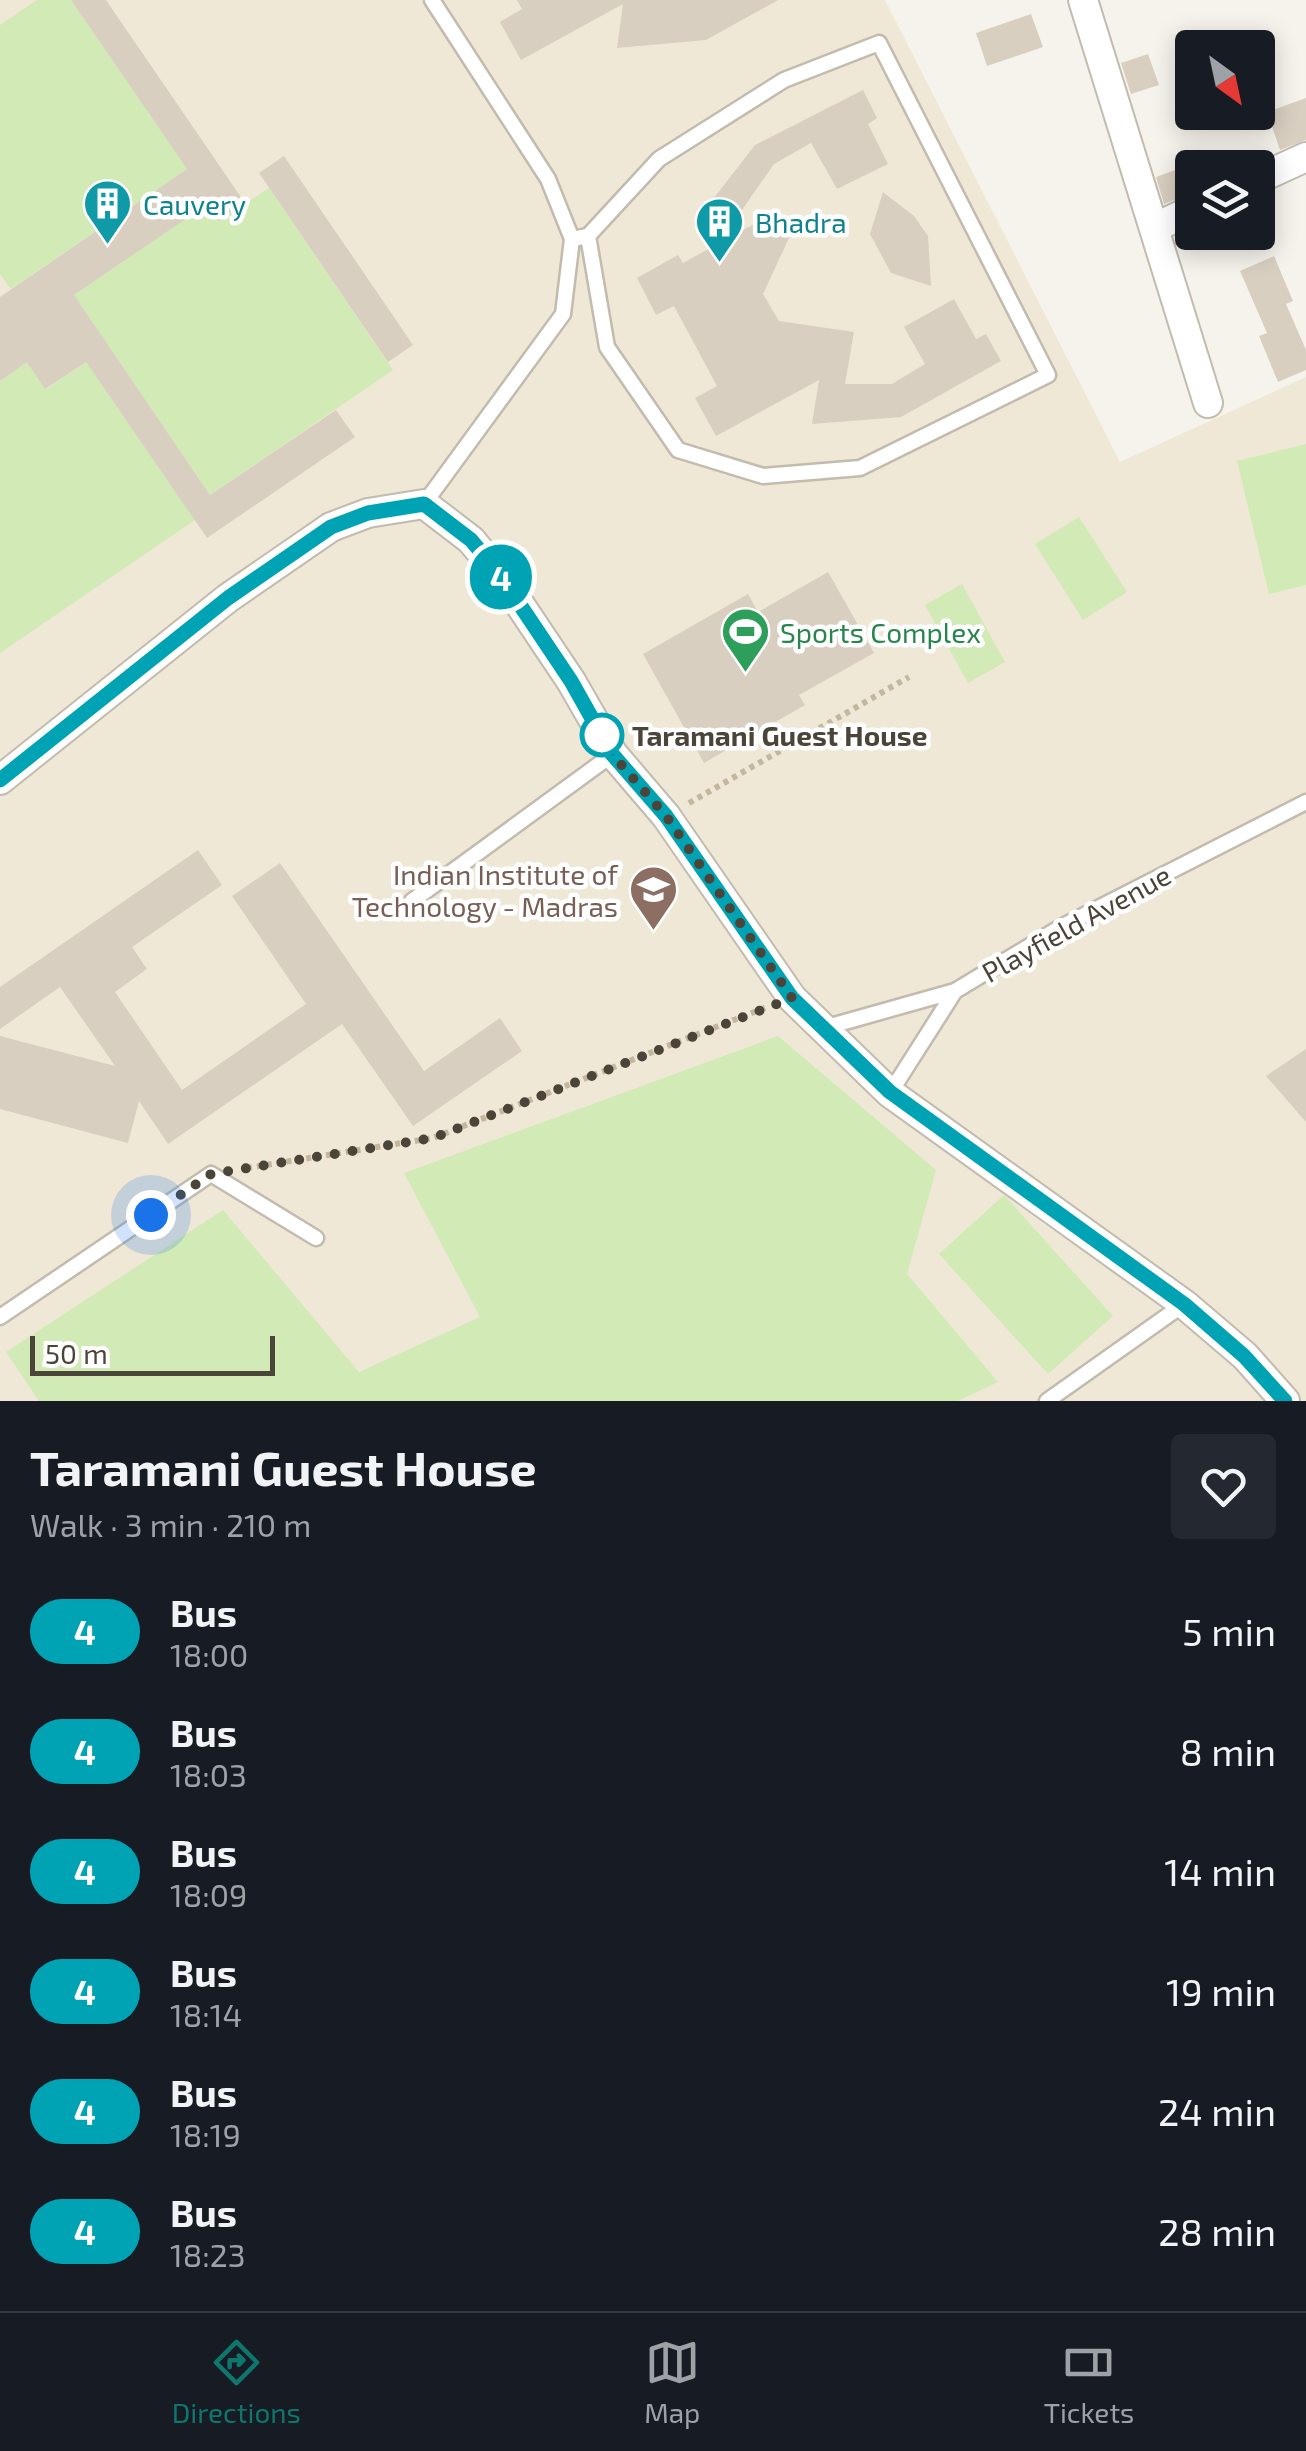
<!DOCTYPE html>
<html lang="en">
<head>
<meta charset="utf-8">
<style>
  body { margin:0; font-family:"Exo 2",sans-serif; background:#242831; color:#f1f3f6; height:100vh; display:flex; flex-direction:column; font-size:38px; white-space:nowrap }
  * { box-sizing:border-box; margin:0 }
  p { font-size:32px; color:#9ea1a6 }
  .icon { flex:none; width:55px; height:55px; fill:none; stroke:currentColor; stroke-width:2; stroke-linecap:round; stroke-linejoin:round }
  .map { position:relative; height:1401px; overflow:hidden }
  .drawer { display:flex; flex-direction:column; background:#171b24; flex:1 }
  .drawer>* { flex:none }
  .badge { padding:0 20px; border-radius:32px; font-size:35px; line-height:65px }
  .needle { width:65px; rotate:147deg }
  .buttons { position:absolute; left:1175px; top:30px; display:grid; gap:20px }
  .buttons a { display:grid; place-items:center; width:100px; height:100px; border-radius:10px; background:#171b24; box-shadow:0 5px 25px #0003; font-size:50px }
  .scale { position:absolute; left:30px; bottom:25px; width:245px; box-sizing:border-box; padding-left:10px; border:5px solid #4b4439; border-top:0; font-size:28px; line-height:35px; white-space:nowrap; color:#4b4439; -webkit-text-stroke:8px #fff; paint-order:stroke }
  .you { position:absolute; width:50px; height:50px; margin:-25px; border:8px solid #fff; border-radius:50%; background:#1a73e8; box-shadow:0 0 0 15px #1a73e833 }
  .map>.badge { position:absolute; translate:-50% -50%; box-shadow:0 0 0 5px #fff }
  .round { display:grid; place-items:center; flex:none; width:105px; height:105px; border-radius:10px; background:#242831 }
  .overview { display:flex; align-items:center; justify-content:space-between; height:170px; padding:0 30px }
  h1 { font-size:48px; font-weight:700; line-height:75px }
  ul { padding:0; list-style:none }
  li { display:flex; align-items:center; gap:30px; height:120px; padding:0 30px }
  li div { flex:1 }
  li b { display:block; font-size:38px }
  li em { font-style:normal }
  li .badge { min-width:110px; font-weight:700; text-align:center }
  .tabs { display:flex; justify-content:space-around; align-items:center; height:140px; border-top:2px solid #363941; background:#171b24; font-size:28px; color:#9ea1a6 }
  .tabs a { display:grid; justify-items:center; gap:5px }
  .tabs .current { color:#0f766e }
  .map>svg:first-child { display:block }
</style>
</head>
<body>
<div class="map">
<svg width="1306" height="1401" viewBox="0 0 1306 1401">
  <rect width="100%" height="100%" fill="#f6f3ec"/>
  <!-- education -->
  <path fill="#efe8d6" d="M 0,0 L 885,0 L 1120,462 L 1306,377 L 1306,1401 L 0,1401 Z"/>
  <!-- green -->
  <path fill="#d2eab5" d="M 37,0 L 71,0 L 187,169 L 11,289 L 0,274 L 0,25 Z
    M 269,188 L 393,370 L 210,495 L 74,295 L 208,204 L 220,220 Z
    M 27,362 L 46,389 L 86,362 L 195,520 L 0,653 L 0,381 Z
    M 1306,444 L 1306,585 L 1269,594 L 1237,461 Z
    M 1079,517 L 1127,592 L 1083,620 L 1035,544 Z
    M 962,584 L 1005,662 L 968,683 L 925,605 Z
    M 778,1036 L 936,1170 L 907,1274 L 998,1382 L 958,1401 L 39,1401 L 6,1352 L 223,1210 L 359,1372 L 480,1317 L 404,1173 Z
    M 1004,1195 L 1113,1316 L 1048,1374 L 939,1254 Z"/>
  <!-- building -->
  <path fill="#d8cfc1" d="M 71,0 L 106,0 L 245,203 L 220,220 L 208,204 L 74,295 L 210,495 L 336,410 L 355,437 L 207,538 L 86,362 L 45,389 L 27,362 L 0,381 L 0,297 L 187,169 Z
    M 517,0 L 778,0 L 706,40 L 617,48 L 623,4 L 521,60 L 500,22 L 522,9 Z
    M 1031,14 L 1043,47 L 987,66 L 976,33 Z
    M 1148,54 L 1159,85 L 1131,94 L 1121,63 Z
    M 863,90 L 877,118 L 868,124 L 888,164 L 837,189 L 811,143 L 774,164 L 735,220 L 707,207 L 755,145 Z
    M 1306,98 L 1306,140 L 1280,150 L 1267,112 Z
    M 284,156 L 413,345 L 388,362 L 259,173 Z
    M 1192,164 L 1192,193 L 1164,204 L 1156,177 Z
    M 883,192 L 914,216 L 928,236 L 931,286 L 891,273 L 870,234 Z
    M 772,214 L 795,225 L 763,294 L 779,321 L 854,332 L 845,384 L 892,384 L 925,364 L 904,327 L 954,299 L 976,339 L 986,334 L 1001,361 L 901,417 L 812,424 L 819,380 L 716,436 L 695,398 L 717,386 L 674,306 L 656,315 L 637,278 L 678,255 L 683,263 Z
    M 1274,256 L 1293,301 L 1286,304 L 1306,350 L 1306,370 L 1278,382 L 1259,336 L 1267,333 L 1240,271 Z
    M 828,572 L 874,653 L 799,695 L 805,705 L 704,763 L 643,654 L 748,594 L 758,612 Z
    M 198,850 L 222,885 L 132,947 L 147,969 L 115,992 L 182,1090 L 306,1004 L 232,896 L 280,863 L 424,1071 L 500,1018 L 522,1051 L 413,1126 L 342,1024 L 168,1144 L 139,1101 L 128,1143 L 0,1109 L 0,1036 L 115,1066 L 60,987 L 0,1029 L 0,987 Z
    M 1306,1049 L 1306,1122 L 1266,1076 Z"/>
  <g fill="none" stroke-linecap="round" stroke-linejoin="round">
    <defs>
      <path id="lane" d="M 572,239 L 588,236 L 659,159 L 784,80 L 879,43 L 1048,375 L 860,468 L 763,476 L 678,450 L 607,347 L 588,236
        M 424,504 L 563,314 L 572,239 L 548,179 L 432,0
        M 412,901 L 613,754
        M 827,1027 L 955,991
        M 890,1093 L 955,991 L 1061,927 L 1306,802
        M 0,1317 L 211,1174 L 316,1238
        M 1047,1401 L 1184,1304"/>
      <path id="street" d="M 1083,0 L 1208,403
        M 1258,179 L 1306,157
        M 1156,227 L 1192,210
        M 0,780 L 228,598 L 331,527 L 368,513 L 424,504 L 471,540 L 500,575 L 571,681 L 613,754 L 666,816 L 792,998 L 890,1093 L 1184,1304 L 1245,1356 L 1285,1401"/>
    </defs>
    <!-- lane casing -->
    <use href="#lane" stroke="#c2bbae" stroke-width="19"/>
    <!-- street casing -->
    <use href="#street" stroke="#c2bbae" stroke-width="32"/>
    <!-- path -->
    <path stroke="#c4b79f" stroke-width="6" stroke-dasharray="5 5" stroke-linecap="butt" d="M 689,803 L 909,677
      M 247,1168 L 433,1138 L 767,1007"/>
    <!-- lane -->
    <use href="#lane" stroke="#fff" stroke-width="14"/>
    <!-- street -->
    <use href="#street" stroke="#fff" stroke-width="28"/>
  </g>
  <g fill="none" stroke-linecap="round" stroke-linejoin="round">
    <defs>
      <path id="line" d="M 0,780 L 228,598 L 331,527 L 368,513 L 424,504 L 471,540 L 500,575 L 571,681 L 612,754 L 666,816 L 792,998 L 890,1092 L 1184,1304 L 1244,1356 L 1285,1401"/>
    </defs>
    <!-- line casing -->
    <use href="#line" stroke="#fff" stroke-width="22"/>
    <!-- line -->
    <use href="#line" stroke="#00a3b4" stroke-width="15"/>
    <!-- walk -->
    <path stroke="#4b4439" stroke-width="10" stroke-dasharray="0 18" d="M 151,1215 L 211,1174 L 433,1138 L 792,998 L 666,816 L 612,754 L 599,730 L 602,735"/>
  </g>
  <!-- icons -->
  <defs>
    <symbol id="building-pin" viewBox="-11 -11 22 30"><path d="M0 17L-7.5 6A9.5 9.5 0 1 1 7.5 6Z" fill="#0f9aa8" stroke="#fff"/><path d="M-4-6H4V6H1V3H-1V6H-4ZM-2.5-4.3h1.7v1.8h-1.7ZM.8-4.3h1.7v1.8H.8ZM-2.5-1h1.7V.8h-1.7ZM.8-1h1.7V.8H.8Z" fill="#fff"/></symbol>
    <symbol id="stadium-pin" viewBox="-11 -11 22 30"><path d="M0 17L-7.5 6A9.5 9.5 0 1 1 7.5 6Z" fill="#2e9e5b" stroke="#fff"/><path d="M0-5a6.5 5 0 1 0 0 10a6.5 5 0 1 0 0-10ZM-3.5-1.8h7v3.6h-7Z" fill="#fff"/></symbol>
    <symbol id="university-pin" viewBox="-11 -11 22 30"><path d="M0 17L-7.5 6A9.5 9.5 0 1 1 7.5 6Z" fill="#8d6e63" stroke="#fff"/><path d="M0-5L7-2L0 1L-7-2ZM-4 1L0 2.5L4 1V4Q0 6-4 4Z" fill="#fff"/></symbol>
  </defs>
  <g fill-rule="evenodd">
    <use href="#building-pin" x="80" y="176" width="55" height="75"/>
    <use href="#building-pin" x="692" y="194" width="55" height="75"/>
    <use href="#stadium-pin" x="718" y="604" width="55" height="75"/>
    <use href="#university-pin" x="626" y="862" width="55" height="75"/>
  </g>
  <!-- markers -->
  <circle fill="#fff" stroke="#00a3b4" stroke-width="5" cx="602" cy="735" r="20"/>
  <g text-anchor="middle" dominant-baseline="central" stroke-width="9" stroke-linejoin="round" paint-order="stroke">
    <!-- culture labels -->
    <g font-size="28" fill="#0d838f" stroke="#fff" text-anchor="start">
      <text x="143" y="204">Cauvery</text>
      <text x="755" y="222">Bhadra</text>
    </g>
    <!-- leisure labels -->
    <g font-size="28" fill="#27864d" stroke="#fff" text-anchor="start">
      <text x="780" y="632">Sports Complex</text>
    </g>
    <!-- stop labels -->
    <g font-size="28" font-weight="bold" fill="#4b4439" stroke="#fff" text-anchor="start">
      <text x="632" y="735">Taramani Guest House</text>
    </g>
    <!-- education labels -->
    <g font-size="28" fill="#785e54" stroke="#fff" text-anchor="end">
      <text x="618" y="874">Indian Institute of<tspan x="618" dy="32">Technology - Madras</tspan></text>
    </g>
    <!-- street labels -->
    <g font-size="28" fill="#4b4439" stroke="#fff">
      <text transform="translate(1076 923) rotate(-29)">Playfield Avenue</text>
    </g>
  </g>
</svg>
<div class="buttons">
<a><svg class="needle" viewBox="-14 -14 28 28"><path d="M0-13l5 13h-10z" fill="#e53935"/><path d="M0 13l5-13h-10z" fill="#9ea1a6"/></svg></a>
<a><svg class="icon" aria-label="layers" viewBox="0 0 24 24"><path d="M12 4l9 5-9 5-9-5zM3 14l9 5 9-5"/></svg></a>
</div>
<div class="scale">50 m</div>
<div class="you" style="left:151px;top:1215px"></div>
<b class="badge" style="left:501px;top:577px;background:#00a3b4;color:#fff">4</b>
</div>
<section class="drawer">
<div class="overview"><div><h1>Taramani Guest House</h1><p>Walk · 3 min · 210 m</p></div><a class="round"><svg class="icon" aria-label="heart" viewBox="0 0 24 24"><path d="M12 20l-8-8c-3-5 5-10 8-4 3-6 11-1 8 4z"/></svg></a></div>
<ul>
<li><span class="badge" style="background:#00a3b4;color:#fff">4</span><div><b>Bus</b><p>18:00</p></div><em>5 min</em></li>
<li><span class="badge" style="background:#00a3b4;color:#fff">4</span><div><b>Bus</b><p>18:03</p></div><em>8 min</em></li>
<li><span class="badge" style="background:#00a3b4;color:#fff">4</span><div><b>Bus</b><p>18:09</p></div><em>14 min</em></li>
<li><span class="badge" style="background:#00a3b4;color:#fff">4</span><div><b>Bus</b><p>18:14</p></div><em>19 min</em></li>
<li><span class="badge" style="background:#00a3b4;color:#fff">4</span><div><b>Bus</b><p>18:19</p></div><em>24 min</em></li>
<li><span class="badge" style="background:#00a3b4;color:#fff">4</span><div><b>Bus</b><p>18:23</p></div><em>28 min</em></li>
</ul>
</section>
<nav class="tabs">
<a class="current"><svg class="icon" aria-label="directions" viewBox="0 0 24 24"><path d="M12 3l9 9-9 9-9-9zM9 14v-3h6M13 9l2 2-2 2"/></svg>Directions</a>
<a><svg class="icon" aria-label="map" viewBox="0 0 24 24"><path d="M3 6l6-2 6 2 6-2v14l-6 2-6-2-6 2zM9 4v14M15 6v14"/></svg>Map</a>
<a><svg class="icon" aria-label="tickets" viewBox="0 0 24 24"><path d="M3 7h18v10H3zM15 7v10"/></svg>Tickets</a>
</nav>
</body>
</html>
